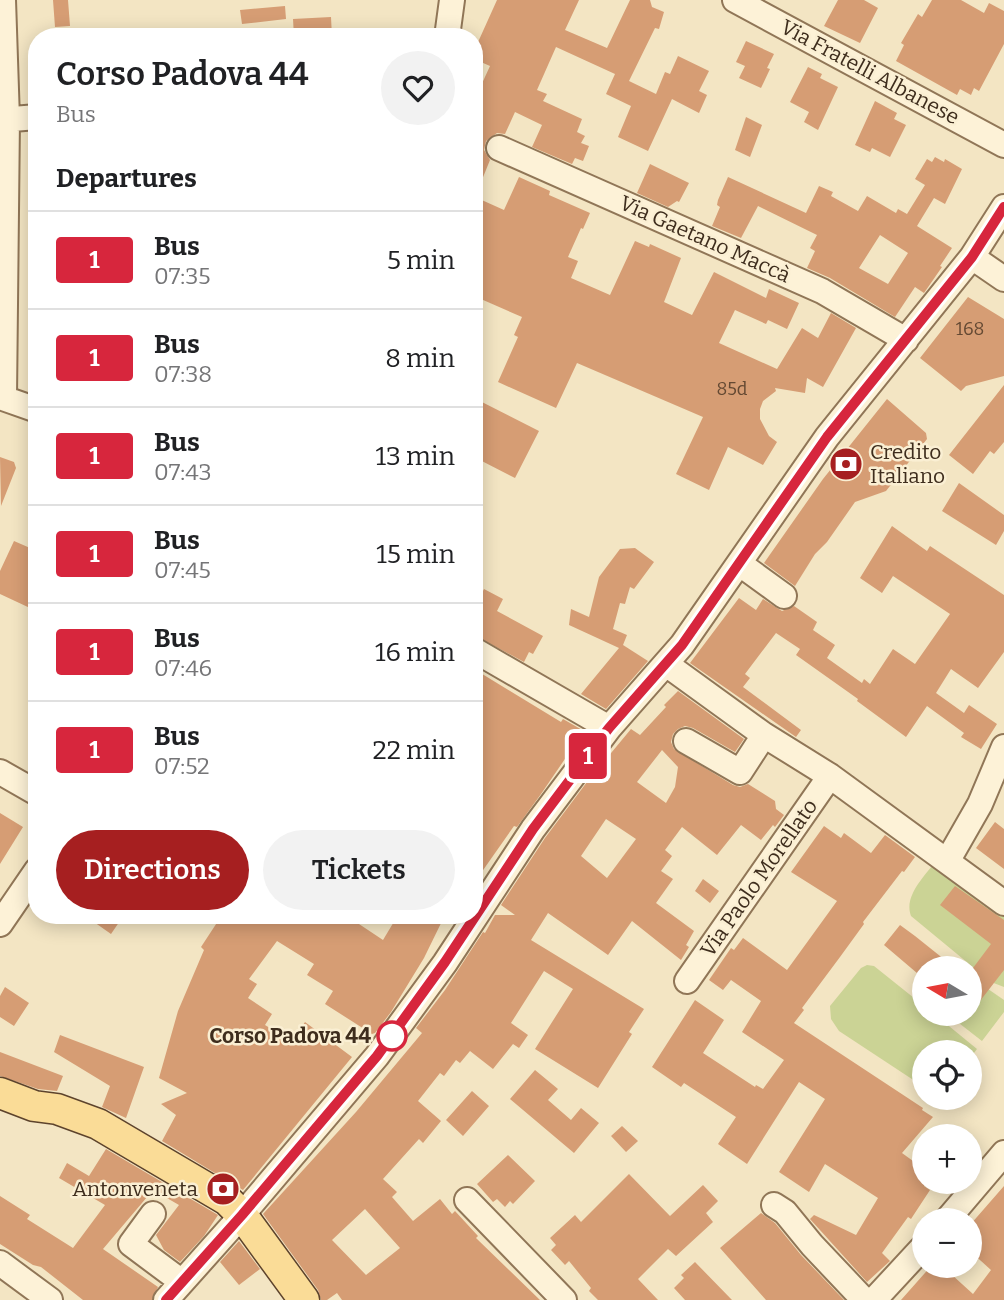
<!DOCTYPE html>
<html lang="en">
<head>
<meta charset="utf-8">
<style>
  body { margin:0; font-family:Bitter,serif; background:#f2f2f2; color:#202124; height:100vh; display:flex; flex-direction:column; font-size:26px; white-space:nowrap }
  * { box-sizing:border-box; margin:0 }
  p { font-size:23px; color:#757577 }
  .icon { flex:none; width:38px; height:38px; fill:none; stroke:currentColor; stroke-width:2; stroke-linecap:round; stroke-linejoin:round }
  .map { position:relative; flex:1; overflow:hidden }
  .details { position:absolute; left:28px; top:28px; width:455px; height:896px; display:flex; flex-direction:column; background:#fff; border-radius:28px; box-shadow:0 4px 18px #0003 }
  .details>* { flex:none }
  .badge { padding:0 14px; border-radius:5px; font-size:24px; line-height:46px }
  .needle { width:46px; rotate:280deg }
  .controls { position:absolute; left:912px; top:956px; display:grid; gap:14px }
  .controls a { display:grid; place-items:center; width:70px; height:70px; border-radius:50%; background:#fff; box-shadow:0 4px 18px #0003; font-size:35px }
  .map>.badge { position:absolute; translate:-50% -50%; box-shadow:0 0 0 4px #fff }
  h2 { padding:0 28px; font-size:26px; line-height:63px }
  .round { display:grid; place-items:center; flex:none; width:74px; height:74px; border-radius:37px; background:#f2f2f2 }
  .overview { display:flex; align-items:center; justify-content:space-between; height:119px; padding:0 28px }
  h1 { font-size:33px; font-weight:600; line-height:52px }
  .primary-button { display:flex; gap:14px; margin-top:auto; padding:14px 28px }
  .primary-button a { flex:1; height:80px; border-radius:42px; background:#a61f20; color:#fff; font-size:28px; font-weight:600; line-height:80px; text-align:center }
  .primary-button a+a { background:#f2f2f2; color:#202124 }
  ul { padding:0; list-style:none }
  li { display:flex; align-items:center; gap:21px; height:98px; padding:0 28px; border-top:2px solid #e0e0e0 }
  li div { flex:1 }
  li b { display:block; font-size:26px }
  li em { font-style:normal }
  li .badge { min-width:77px; font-weight:700; text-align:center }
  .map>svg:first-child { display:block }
</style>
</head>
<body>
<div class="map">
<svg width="1004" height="1300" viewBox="0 0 1004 1300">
  <rect width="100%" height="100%" fill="#f3e5c3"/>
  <!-- green -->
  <path fill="#cbd395" d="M 939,857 L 1004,907 L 1004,987 L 991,982 L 911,916 C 903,895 927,874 939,857 Z
    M 867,965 L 874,966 L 924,1006 L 924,1013 L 933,1013 L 977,1049 L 970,1058 L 970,1052 L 924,1052 L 924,1087 L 839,1031 L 831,1019 L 830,1006 L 861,968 Z
    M 988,989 L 1004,1000 L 1004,1012 L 982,1041 L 946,1013 L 965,1013 L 969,1016 Z"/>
  <!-- building -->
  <path fill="#d69d74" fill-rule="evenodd" d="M 53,0 L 68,0 L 70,26 L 55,27 Z
    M 497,0 L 579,0 L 565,30 L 607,48 L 630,0 L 650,0 L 652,7 L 664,12 L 659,29 L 655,28 L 629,81 L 656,94 L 665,72 L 670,74 L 678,56 L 709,71 L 699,91 L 707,95 L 699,113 L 672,99 L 648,151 L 618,137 L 631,106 L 606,94 L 615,74 L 556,47 L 537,90 L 547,94 L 543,101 L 582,119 L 577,132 L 585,136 L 581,143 L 589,146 L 583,161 L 575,158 L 572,164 L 532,147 L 542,125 L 515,112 L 505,134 L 497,133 L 486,141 L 484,150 L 490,160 L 475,197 L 504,210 L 519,177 L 550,191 L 549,195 L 590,213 L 583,229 L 581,228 L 568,257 L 578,261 L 571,278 L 610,295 L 635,241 L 649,247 L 650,244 L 681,258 L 664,302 L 692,315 L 714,272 L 766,298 L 769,289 L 799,303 L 787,329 L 768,320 L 766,324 L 735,310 L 719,343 L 777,369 L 802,328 L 818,338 L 831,313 L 856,328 L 823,387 L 807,378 L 805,393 L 775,388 L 776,391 L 763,401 L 760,409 L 760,419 L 769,436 L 777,442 L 763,465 L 728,447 L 709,490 L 676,474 L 703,417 L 577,363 L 556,408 L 498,382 L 518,337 L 514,335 L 522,317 L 474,296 L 474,101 L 490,66 L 474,59 L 474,51 Z
    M 838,0 L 864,0 L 878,8 L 860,43 L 824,26 Z
    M 932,0 L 961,0 L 984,13 L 989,3 L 1004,11 L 1004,44 L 979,91 L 974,88 L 971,95 L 960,89 L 957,95 L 896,61 L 904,45 L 901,43 L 918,14 L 922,17 Z
    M 285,6 L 286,19 L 242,24 L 240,10 Z
    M 331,17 L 332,37 L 294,37 L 293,19 Z
    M 746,41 L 774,54 L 767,68 L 770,69 L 761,88 L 739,78 L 745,66 L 736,62 Z
    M 808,67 L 822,74 L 820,78 L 838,87 L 818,130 L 804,122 L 809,112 L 790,102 Z
    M 875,101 L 897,113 L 894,119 L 906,125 L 890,157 L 872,148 L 870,152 L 855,145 Z
    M 746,117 L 762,125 L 750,157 L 735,150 Z
    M 935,157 L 944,162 L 945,159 L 962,169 L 945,204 L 934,198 L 917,226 L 952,248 L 940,266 L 942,267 L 924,293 L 915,287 L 895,317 L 830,278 L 807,268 L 815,251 L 810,248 L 817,235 L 758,206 L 741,238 L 712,226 L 720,207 L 717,205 L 718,200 L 728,177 L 806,213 L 819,186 L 833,192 L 831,196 L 858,211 L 867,196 L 896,213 L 898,209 L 907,214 L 925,185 L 915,179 L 927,159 L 932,162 ZM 880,235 L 908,253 L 888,284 L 859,268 Z
    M 650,164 L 689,183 L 679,202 L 677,201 L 668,207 L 637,193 Z
    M 968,297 L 1004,319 L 1004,376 L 966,386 L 961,391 L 920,358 Z
    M 1004,385 L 1004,442 L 994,454 L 990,451 L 973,474 L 949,455 Z
    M 474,398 L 539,431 L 515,478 L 474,457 Z
    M 887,399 L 926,433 L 927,439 L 886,491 L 855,502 L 827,542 L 815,554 L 795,586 L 764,563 L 823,479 Z
    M 0,457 L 14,462 L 16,468 L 1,506 Z
    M 959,483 L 1004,515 L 1004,531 L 996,545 L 942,511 Z
    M 892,526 L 927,551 L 930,546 L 1004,595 L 1004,652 L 978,688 L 951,669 L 936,693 L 964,713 L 969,705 L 997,724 L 981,749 L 961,737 L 964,733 L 927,706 L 906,737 L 857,701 L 858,699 L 796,655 L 800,649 L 776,633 L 745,674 L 750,678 L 743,687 L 801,730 L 796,737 L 690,663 L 739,598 L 756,610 L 763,599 L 782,611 L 794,606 L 817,622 L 813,630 L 835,645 L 827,658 L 862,683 L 864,679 L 870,684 L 893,649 L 915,664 L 950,614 L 893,576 L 882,593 L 860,578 Z
    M 14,541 L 37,551 L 37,591 L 30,608 L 0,594 L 0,571 Z
    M 635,548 L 654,562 L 634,589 L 630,587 L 625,604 L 620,603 L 613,629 L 627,635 L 623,645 L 648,661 L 606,709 L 581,694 L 619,648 L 569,625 L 571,609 L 589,617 L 599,577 L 620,549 Z
    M 484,589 L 503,599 L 497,611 L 543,636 L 533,654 L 529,652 L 524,662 L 474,635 L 474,608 Z
    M 474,669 L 561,722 L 563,719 L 584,731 L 541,794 L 517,827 L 514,826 L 474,883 Z
    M 678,691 L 744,739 L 735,752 L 693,728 L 685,726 L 678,729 L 673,734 L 671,742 L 674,749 L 733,785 L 740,787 L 748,784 L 775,801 L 776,809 L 784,815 L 775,827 L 773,825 L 761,840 L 741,825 L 717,855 L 682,827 L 665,850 L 672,856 L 661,871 L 673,879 L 656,903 L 694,931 L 686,945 L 689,947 L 681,960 L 632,921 L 608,955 L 548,913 L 531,940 L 644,1009 L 629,1032 L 632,1034 L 598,1088 L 535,1049 L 573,989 L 544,971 L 511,1023 L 528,1035 L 519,1048 L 513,1044 L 493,1069 L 470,1051 L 460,1063 L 456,1060 L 444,1076 L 440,1073 L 418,1101 L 441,1121 L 423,1143 L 419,1139 L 383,1179 L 397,1192 L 392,1197 L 413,1221 L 440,1199 L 452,1214 L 455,1211 L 478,1236 L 476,1238 L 540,1300 L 342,1300 L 337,1293 L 327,1300 L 321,1300 L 318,1290 L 263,1214 L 356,1112 L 422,1033 L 416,1028 L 445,990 L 483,932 L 485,933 L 495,915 L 515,915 L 501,905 L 545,838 L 587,782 L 631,729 L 640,735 L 666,707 L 664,705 ZM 662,750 L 678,767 L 675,787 L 666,803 L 637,782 ZM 606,819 L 636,839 L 607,878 L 581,856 ZM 365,1209 L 400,1248 L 366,1275 L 332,1240 Z
    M 0,813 L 23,827 L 0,864 Z
    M 995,822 L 1004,829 L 1004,869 L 976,848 Z
    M 824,826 L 841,838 L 844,833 L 871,853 L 885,835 L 915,857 L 904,872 L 902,871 L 863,922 L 864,924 L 840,957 L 802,1008 L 804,1010 L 794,1023 L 923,1108 L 922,1110 L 933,1117 L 902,1153 L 924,1169 L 924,1186 L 930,1190 L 911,1219 L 908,1217 L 882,1253 L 890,1261 L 867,1282 L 810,1219 L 814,1215 L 856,1235 L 878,1198 L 825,1164 L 809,1192 L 779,1172 L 825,1099 L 799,1082 L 747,1164 L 718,1144 L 736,1117 L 684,1083 L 681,1087 L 652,1067 L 695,1000 L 724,1020 L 703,1053 L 755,1087 L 756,1085 L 763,1089 L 784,1060 L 742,1032 L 761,1001 L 731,980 L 723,990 L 709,980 L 731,948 L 734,950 L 743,938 L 787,970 L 837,901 L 791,872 Z
    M 703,879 L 719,891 L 710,903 L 695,891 Z
    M 955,886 L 1004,920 L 1004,970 L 970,1014 L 970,972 L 991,944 L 940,905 Z
    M 84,915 L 124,915 L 111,934 Z
    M 222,915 L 359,915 L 356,922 L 383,940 L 398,915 L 445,915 L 424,958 L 391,1012 L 375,1033 L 372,1034 L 325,1004 L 333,991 L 307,975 L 314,964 L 277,941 L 249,979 L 257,984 L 248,998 L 272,1014 L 265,1025 L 292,1042 L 305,1022 L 352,1057 L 243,1190 L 162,1141 L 176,1115 L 161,1104 L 187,1093 L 159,1078 L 178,1011 L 204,950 L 201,947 Z
    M 900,925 L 915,936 L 955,968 L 924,968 L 924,979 L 884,945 Z
    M 5,987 L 29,1003 L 14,1026 L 0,1017 L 0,996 Z
    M 60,1035 L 144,1067 L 126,1118 L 102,1107 L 110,1086 L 54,1052 Z
    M 0,1052 L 63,1076 L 57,1091 L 38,1089 L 0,1076 Z
    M 535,1070 L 558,1089 L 548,1100 L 571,1120 L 581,1108 L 599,1123 L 574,1153 L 510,1099 Z
    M 472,1091 L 489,1106 L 463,1136 L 446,1120 Z
    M 622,1126 L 638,1141 L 626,1152 L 611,1136 Z
    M 106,1149 L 218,1215 L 204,1236 L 180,1262 L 164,1250 L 156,1235 L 179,1205 L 153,1190 L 103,1249 L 158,1287 L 152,1300 L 83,1300 L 41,1267 L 33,1265 L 0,1244 L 0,1196 L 30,1215 L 27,1219 L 73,1248 L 105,1205 L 59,1178 L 67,1163 L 89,1176 Z
    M 508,1155 L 535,1181 L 513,1204 L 510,1201 L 505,1207 L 497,1199 L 493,1202 L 477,1184 Z
    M 629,1174 L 670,1216 L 703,1185 L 718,1201 L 706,1213 L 713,1222 L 676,1256 L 668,1249 L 638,1279 L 658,1300 L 598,1300 L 589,1291 L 591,1288 L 569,1261 L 565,1265 L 551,1250 L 556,1245 L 550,1238 L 575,1215 L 581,1222 Z
    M 1004,1186 L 1004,1300 L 901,1300 L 932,1265 L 959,1265 L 951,1274 L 973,1294 L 991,1270 L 970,1251 L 970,1225 Z
    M 761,1213 L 775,1223 L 801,1255 L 844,1300 L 766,1300 L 720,1248 Z
    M 239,1241 L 260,1269 L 239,1285 L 220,1262 Z
    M 695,1262 L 732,1300 L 685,1300 L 674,1288 L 684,1278 L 681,1275 Z"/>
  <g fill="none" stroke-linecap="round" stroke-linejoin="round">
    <defs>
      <path id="minor" d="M 3,0 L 7,119 L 4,397
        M 735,0 L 1004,145
        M 447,37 L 452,0
        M 0,120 L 37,117
        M 499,148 L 822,291 L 906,340
        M 972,257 L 1004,279
        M 0,397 L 37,410
        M 740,564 L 784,596
        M 474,650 L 609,728
        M 666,664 L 764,735 L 830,776 L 1004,903
        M 686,741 L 740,772 L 764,735
        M 0,772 L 37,793
        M 948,860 L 980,804 L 1004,747
        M 0,924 L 37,870
        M 687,981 L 830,776
        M 467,1200 L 564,1300
        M 774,1205 L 785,1212 L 812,1245 L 864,1300
        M 153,1214 L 131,1244 L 182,1282
        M 947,1220 L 1004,1153
        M 0,1263 L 50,1300
        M 166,1300 L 242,1215 L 377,1056 L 445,963 L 533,829 L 609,728 L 682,645 L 827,437 L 972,257 L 1004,207
        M 874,1300 L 924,1246"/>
      <path id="major" d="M 0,1093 L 34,1106 L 57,1109 L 98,1124 L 227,1200 L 242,1215 L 304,1300"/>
    </defs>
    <!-- minor casing -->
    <use href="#minor" stroke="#907657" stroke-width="28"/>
    <!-- major casing -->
    <use href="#major" stroke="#5d432c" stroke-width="33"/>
    <!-- minor -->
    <use href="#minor" stroke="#fdf2d7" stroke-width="24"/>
    <!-- major -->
    <use href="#major" stroke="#fadc97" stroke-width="30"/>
  </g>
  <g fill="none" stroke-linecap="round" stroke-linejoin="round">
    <defs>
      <path id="line" d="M 166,1300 L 242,1215 L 377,1056 L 445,962 L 533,829 L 609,728 L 682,645 L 827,437 L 972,257 L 1004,207"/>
    </defs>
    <!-- line casing -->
    <use href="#line" stroke="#fff" stroke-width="16"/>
    <!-- line -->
    <use href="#line" stroke="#d7263d" stroke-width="10"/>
  </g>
  <!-- icons -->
  <defs>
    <symbol id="bank-disc" viewBox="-11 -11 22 22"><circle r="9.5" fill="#a61f20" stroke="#faefd3"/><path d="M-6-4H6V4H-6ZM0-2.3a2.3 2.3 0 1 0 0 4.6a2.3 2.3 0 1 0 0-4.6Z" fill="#fff"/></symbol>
  </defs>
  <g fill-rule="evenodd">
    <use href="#bank-disc" x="827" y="445" width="38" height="38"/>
    <use href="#bank-disc" x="204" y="1170" width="38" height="38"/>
  </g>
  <!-- markers -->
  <circle fill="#fff" stroke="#d7263d" stroke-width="3.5" cx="392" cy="1036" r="14"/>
  <g text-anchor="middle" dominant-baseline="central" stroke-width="5" stroke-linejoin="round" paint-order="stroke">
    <!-- number labels -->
    <g font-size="18" fill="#644933">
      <text x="970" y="329">168</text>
      <text x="732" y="389">85d</text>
    </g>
    <!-- street labels -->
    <g font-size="21" fill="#3e2d1d" stroke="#faefd3">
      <text transform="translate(870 72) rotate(28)">Via Fratelli Albanese</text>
      <text transform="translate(705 239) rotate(24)">Via Gaetano Maccà</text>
      <text transform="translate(759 878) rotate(-55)">Via Paolo Morellato</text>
    </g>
    <!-- poi labels -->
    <g font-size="21" fill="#3e2d1d" stroke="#faefd3" text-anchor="start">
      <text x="870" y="452">Credito<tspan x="870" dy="24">Italiano</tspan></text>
      <text x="198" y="1189" text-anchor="end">Antonveneta</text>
    </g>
    <!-- stop labels -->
    <g font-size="21" font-weight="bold" fill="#3e2d1d" stroke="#faefd3" text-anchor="end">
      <text x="371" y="1036">Corso Padova 44</text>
    </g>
  </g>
</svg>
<div class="controls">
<a><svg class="needle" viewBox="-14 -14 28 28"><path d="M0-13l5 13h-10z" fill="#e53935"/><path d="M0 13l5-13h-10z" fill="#757577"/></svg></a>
<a><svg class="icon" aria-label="locate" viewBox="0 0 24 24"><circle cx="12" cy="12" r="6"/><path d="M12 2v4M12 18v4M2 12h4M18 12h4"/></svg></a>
<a>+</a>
<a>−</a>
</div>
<b class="badge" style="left:588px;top:756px;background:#d7263d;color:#fff">1</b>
<section class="details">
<div class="overview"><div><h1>Corso Padova 44</h1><p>Bus</p></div><a class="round"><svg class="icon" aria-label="heart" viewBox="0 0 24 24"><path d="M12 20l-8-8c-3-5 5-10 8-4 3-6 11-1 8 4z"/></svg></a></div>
<h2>Departures</h2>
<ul>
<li><span class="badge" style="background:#d7263d;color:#fff">1</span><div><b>Bus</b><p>07:35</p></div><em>5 min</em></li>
<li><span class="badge" style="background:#d7263d;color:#fff">1</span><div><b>Bus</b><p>07:38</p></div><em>8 min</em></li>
<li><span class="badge" style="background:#d7263d;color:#fff">1</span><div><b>Bus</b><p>07:43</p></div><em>13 min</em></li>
<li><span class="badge" style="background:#d7263d;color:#fff">1</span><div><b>Bus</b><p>07:45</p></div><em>15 min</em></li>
<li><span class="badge" style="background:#d7263d;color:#fff">1</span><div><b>Bus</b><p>07:46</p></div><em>16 min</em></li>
<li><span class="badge" style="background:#d7263d;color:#fff">1</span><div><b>Bus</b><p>07:52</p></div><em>22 min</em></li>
</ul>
<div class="primary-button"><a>Directions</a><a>Tickets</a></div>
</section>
</div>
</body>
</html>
